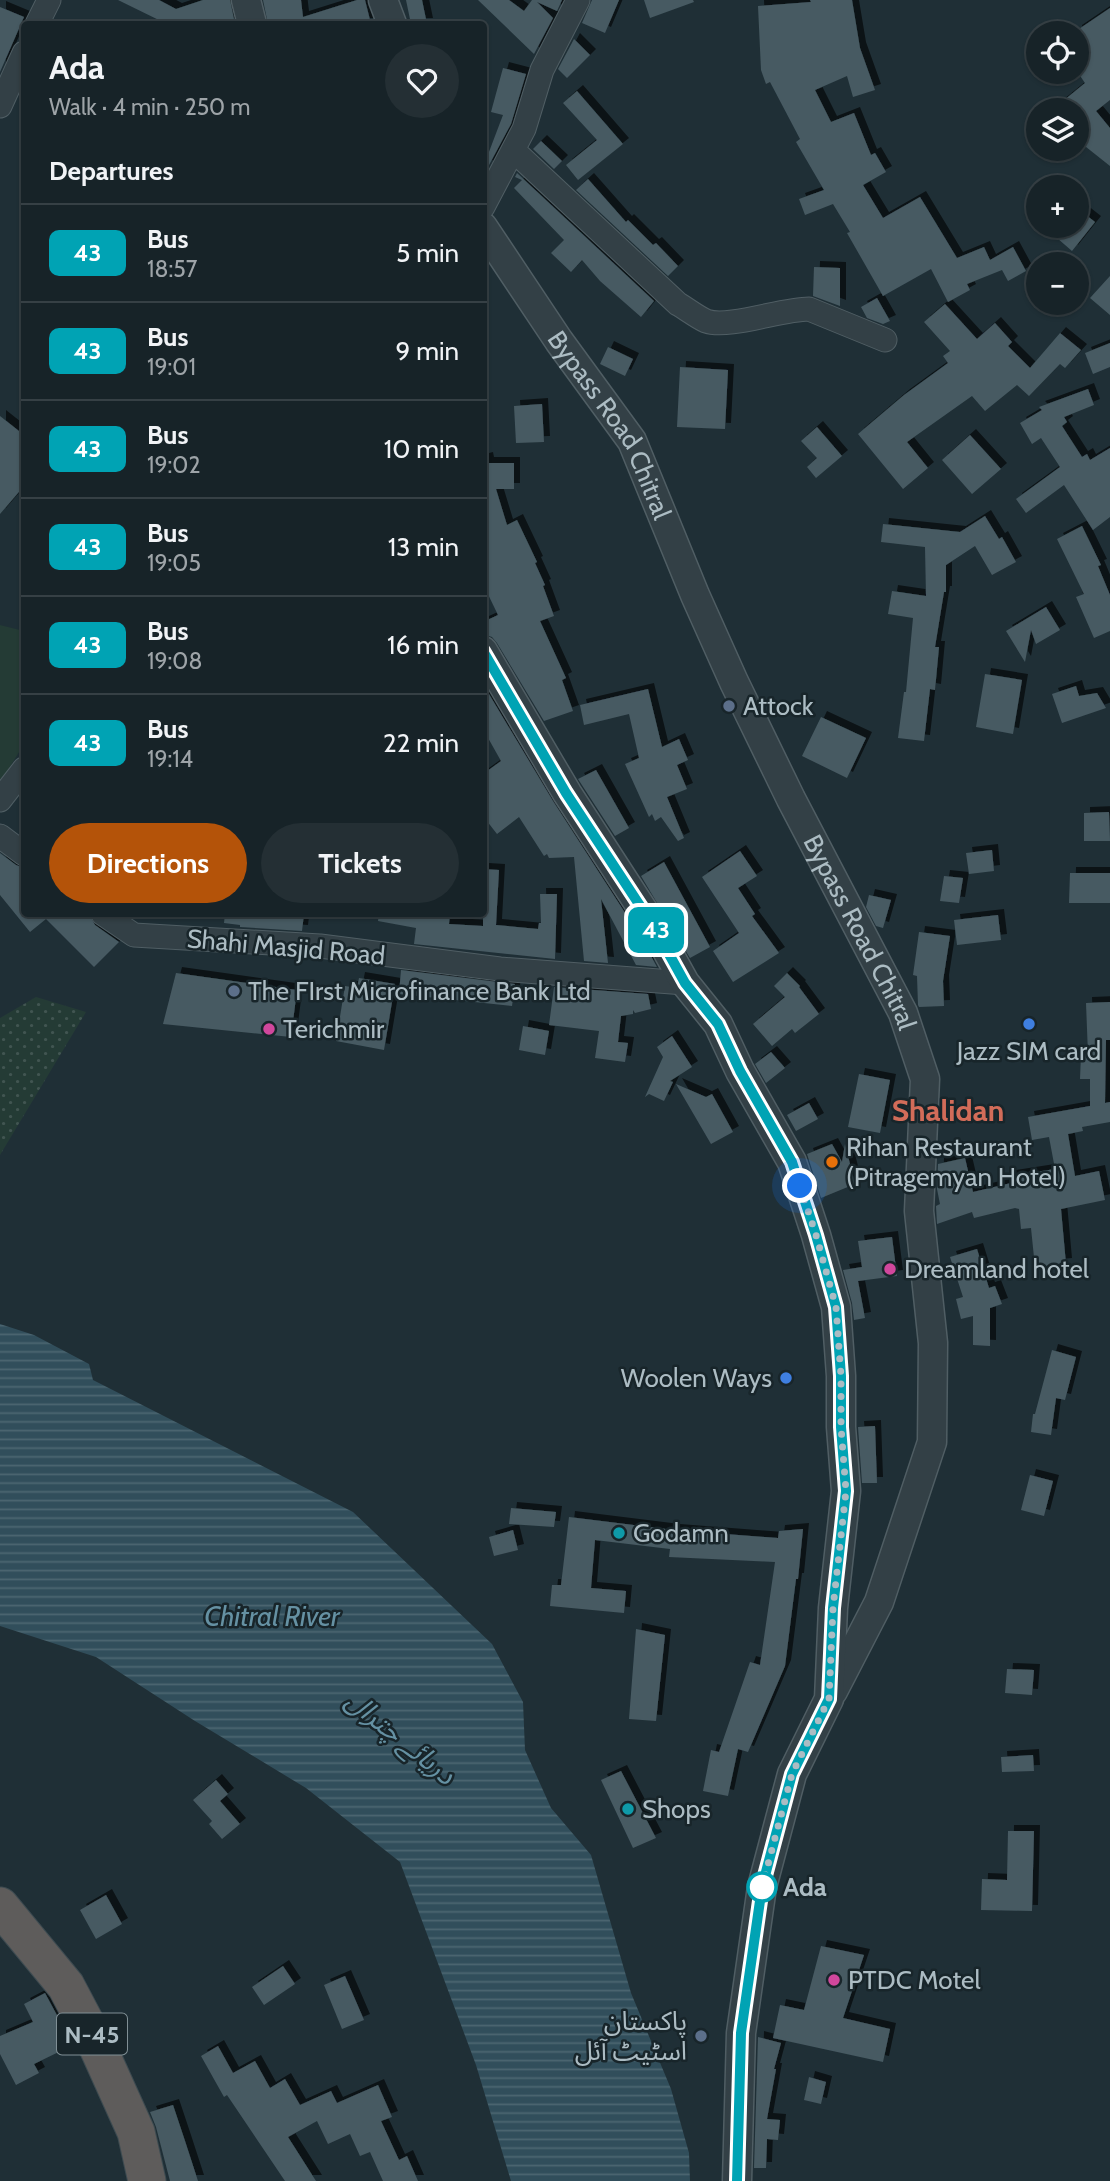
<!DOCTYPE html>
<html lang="en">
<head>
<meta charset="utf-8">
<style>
  body { margin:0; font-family:Cabin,"Noto Sans Arabic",sans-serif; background:#242f34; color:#f1f3f6; height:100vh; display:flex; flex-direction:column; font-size:26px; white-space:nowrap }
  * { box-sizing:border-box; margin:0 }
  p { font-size:23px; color:#9ea4a8 }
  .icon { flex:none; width:38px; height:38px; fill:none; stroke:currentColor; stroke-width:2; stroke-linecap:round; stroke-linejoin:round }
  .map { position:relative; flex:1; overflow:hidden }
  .panel { position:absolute; left:21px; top:21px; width:466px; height:896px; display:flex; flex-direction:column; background:#172328; border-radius:7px; box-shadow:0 2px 5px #0004,0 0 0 2px #364045 }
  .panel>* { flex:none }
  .badge { padding:0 14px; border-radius:10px; font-size:24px; line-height:46px }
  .controls { position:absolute; left:1026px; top:21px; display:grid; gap:14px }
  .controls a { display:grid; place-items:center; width:63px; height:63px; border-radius:50%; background:#172328; box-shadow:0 2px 5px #0004,0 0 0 2px #364045; font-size:35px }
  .you { position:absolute; width:35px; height:35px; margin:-18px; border:5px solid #fff; border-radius:50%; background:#1a73e8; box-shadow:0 0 0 10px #1a73e833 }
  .map>.badge { position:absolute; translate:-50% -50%; box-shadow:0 0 0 4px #fff }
  h2 { padding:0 28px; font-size:26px; line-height:63px }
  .round { display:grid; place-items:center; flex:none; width:74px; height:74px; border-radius:37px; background:#242f34 }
  .headline { display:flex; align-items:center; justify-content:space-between; height:119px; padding:0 28px }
  h1 { font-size:33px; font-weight:700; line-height:52px }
  .action { display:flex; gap:14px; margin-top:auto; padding:14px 28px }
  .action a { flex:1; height:80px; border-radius:42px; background:#b45309; color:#fff; font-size:28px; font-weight:700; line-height:80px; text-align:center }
  .action a+a { background:#242f34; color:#f1f3f6 }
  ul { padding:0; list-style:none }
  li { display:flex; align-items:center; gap:21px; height:98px; padding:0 28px; border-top:2px solid #364045 }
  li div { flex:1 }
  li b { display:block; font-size:26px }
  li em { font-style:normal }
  li .badge { min-width:77px; font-weight:700; text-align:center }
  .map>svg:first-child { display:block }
</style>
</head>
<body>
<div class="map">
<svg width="1110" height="2181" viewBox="0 0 1110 2181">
  <defs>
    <pattern id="garden-dots" width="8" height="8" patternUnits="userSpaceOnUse" patternTransform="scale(1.75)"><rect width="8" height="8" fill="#243b35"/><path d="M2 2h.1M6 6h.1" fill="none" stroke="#415551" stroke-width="1.8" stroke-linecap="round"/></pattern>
    <pattern id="water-rules" width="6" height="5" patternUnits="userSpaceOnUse" patternTransform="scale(1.75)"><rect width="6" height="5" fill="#314e5b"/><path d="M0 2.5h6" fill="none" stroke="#4c6671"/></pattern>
    <filter id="shadow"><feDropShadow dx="6" dy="-6" stdDeviation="0" flood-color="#0009"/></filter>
  </defs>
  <rect width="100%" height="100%" fill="#1f2f36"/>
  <!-- garden -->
  <path fill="url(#garden-dots)" d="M 36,997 L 86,1012 L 0,1155 L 0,1018 Z"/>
  <!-- pitch -->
  <path fill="#243b35" d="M 0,625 L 24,631 L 24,744 L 0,783 Z"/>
  <!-- water -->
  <path fill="url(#water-rules)" d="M 0,1324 L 34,1335 L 89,1364 L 93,1380 L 353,1512 L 492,1644 L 523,1702 L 525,1750 L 551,1808 L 591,1855 L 631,1993 L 671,2089 L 689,2153 L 690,2181 L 511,2181 L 476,2065 L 400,1862 L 306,1788 L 195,1721 L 96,1657 L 0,1626 Z"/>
  <!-- building -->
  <path fill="#475a62" filter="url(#shadow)" d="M 118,0 L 159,0 L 176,9 L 203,0 L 230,0 L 235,24 L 167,24 Z
    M 263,0 L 301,0 L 303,17 L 357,0 L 365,0 L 371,24 L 268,24 Z
    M 406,0 L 422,0 L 427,24 L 411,24 Z
    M 478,0 L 509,0 L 524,11 L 532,0 L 562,0 L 557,11 L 537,2 L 553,18 L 534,54 Z
    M 592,0 L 619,0 L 605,33 L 582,23 Z
    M 644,0 L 693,0 L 694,2 L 650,18 Z
    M 810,0 L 852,0 L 860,48 L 875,90 L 853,97 L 847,76 L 815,90 L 831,122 L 854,113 L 871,155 L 875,153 L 886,172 L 863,185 L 883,218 L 920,197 L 957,258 L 984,247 L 990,260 L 1013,247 L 1026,271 L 1008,281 L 1002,270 L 967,284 L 970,290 L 948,302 L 931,269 L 883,296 L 847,233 L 850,232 L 833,204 L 805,215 L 799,199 L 824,190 L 796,142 L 800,139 L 770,82 L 766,84 L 761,70 L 758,6 L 811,2 Z
    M 0,7 L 24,17 L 0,72 Z
    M 1110,8 L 1110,100 L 1096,111 L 1110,128 L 1110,166 L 1076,139 L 1076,110 L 1052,110 L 1085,83 L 1076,70 L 1076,31 Z
    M 574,39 L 590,55 L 567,78 L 558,69 Z
    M 503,68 L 526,74 L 511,124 L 488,167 L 484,165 L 503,115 L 491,112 Z
    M 577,91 L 623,144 L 578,180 L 566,165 L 597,140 L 563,103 Z
    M 541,141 L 562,161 L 554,169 L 533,149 Z
    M 517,173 L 654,301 L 641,317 L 600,281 L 582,260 L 571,272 L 551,253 L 564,240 L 514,188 L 522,180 L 515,177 Z
    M 588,179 L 626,222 L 628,220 L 653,245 L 656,243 L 678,266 L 668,276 L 576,190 Z
    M 1081,211 L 1095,222 L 1072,251 L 1057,238 L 1068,226 L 1076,226 L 1076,216 Z
    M 814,267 L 840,268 L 840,306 L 813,296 Z
    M 1110,276 L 1110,315 L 1090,298 Z
    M 877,298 L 890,321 L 883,324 L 867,318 L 861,307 Z
    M 945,304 L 977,339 L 995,323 L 1012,342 L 1008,346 L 1030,368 L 1060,333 L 1081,350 L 1065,368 L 1060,364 L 1029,396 L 1017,385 L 985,411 L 972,396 L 907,442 L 928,468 L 903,489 L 858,434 L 904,395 L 948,363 L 943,356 L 950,351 L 924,322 Z
    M 1110,343 L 1110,367 L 1093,374 L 1085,353 Z
    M 608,347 L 633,359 L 625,376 L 600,364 Z
    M 680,367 L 728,370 L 725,429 L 677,427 Z
    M 1088,389 L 1094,405 L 1064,417 L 1067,422 L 1062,426 L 1082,457 L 1087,454 L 1090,460 L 1110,448 L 1110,517 L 1093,530 L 1064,485 L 1026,513 L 1016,499 L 1060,467 L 1041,438 L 1032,444 L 1020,423 L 1042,410 L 1039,407 Z
    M 542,404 L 544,442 L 516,443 L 514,406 Z
    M 0,416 L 24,435 L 24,486 L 0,514 Z
    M 817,427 L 842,456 L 816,478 L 807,467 L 817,458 L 801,441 Z
    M 970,435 L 1001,469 L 972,494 L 942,460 Z
    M 487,458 L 488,463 L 514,463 L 514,489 L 496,489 L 507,525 L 517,520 L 537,562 L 535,563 L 545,585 L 543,586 L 554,616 L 540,621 L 566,678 L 562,680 L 573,711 L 544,721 L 497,643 L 492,637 L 483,634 L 483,622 L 498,615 L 483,584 L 483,459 Z
    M 985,516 L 999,539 L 1002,537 L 1016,562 L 992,575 L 975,546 L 946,565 L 946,592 L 944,592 L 935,647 L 939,647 L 935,690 L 930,689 L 924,741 L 898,738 L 904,692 L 906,692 L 913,618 L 888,614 L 892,591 L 926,596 L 925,547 L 881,542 L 883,524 L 960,532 Z
    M 1082,526 L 1101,565 L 1098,566 L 1110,595 L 1110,631 L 1094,638 L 1076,597 L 1084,594 L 1057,539 Z
    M 1046,607 L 1060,630 L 1036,644 L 1031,630 L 1025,662 L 1006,631 Z
    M 985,674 L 1022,680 L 1013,734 L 976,727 Z
    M 483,684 L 553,801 L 640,936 L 657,967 L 636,965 L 601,899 L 608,963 L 584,961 L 574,857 L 549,858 L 547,854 L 544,856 L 519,817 L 497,834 L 483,816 L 483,774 L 501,761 L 483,729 Z
    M 1076,686 L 1079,696 L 1097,693 L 1106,708 L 1062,723 L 1052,694 Z
    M 648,689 L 662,747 L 679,739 L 688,760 L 677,765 L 687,789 L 667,797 L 684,838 L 678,841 L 661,817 L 655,821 L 652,814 L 649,817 L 625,764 L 639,758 L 629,714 L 584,725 L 580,705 Z
    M 821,717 L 866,738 L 847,778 L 802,756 Z
    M 596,770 L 629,828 L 615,836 L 578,779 Z
    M 1109,812 L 1110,841 L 1084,841 L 1084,813 Z
    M 992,850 L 994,871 L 969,874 L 966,853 Z
    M 740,851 L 757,876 L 738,888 L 755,914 L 752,916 L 779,953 L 733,982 L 713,951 L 739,933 L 702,877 Z
    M 0,853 L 16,865 L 24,868 L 24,914 L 89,914 L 95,925 L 119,942 L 94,967 L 46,919 L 30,932 L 0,895 Z
    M 664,862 L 710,947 L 690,958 L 641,876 Z
    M 483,869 L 499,870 L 496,925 L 538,929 L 539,923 L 541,923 L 540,894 L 557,894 L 555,959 L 414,944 L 416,928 L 378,921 L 379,914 L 450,914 L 449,924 L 483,926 Z
    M 1070,873 L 1110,873 L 1110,903 L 1069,903 Z
    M 944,876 L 963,878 L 959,903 L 940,901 Z
    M 869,895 L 891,900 L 883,928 L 876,926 L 866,907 Z
    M 225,914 L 304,914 L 302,931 L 240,927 L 240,925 L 224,923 Z
    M 998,915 L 1001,940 L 957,945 L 954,920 Z
    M 919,932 L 950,936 L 943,981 L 944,1006 L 919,1007 L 918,1005 L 917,976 L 913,975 Z
    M 401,970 L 515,984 L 512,1006 L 399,994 Z
    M 176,973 L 297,990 L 291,1037 L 163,1024 Z
    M 787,973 L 800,986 L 799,987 L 819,1014 L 795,1033 L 792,1029 L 772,1046 L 753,1024 L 785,997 L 774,986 Z
    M 359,978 L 395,984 L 384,1050 L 336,1041 L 345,986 L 357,988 Z
    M 554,987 L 648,994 L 651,1009 L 635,1013 L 633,1010 L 633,1014 L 621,1016 L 618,1042 L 628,1043 L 625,1062 L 595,1058 L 599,1031 L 549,1025 Z
    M 1110,1002 L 1110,1040 L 1106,1040 L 1105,1103 L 1110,1102 L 1110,1122 L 1082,1127 L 1083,1131 L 1068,1134 L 1075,1176 L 1099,1171 L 1105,1200 L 1061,1209 L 1066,1264 L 1035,1267 L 1031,1228 L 1021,1229 L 1019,1209 L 1015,1208 L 974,1218 L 972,1212 L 937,1224 L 936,1206 L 940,1204 L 937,1189 L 938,1164 L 965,1158 L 973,1192 L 1011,1183 L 1010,1176 L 1055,1169 L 1049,1137 L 1032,1140 L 1028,1117 L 1090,1106 L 1090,1079 L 1080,1079 L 1081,1054 L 1088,1054 L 1086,1003 Z
    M 523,1026 L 549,1031 L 545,1055 L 519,1050 Z
    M 672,1036 L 692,1067 L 670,1081 L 673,1082 L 664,1101 L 649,1094 L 645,1097 L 663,1057 L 657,1047 Z
    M 771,1052 L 785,1068 L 766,1083 L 755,1064 Z
    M 859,1074 L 890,1080 L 880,1133 L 848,1127 Z
    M 676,1084 L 706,1097 L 712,1094 L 733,1132 L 711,1144 Z
    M 809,1103 L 818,1119 L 796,1131 L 787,1115 Z
    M 832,1144 L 842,1162 L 845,1144 L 855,1184 L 821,1198 L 807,1154 Z
    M 892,1237 L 897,1276 L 858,1281 L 865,1318 L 854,1320 L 852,1303 L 843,1270 L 862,1267 L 858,1241 Z
    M 977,1249 L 989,1288 L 995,1286 L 1002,1304 L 990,1308 L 990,1346 L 973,1345 L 973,1316 L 961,1319 L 956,1299 L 963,1297 L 950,1257 Z
    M 1052,1350 L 1076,1357 L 1065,1400 L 1056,1398 L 1051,1435 L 1031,1432 L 1033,1414 L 1035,1414 Z
    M 875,1426 L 877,1483 L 862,1483 L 858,1427 Z
    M 1030,1475 L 1053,1481 L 1044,1516 L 1021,1510 Z
    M 511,1508 L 556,1512 L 554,1527 L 509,1524 Z
    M 569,1517 L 674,1530 L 778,1538 L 779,1531 L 803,1529 L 798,1579 L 796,1579 L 785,1666 L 748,1752 L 738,1749 L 728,1796 L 703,1791 L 711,1750 L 719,1752 L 750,1662 L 760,1665 L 775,1562 L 669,1557 L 670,1549 L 595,1540 L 591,1588 L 626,1591 L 624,1613 L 550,1606 L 552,1585 L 561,1585 Z
    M 513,1530 L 518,1550 L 494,1556 L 489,1537 Z
    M 636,1629 L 665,1635 L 656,1721 L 629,1719 Z
    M 1007,1669 L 1034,1670 L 1032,1695 L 1005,1693 Z
    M 1033,1755 L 1034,1771 L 1002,1772 L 1001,1757 Z
    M 621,1771 L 656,1838 L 633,1848 L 601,1780 Z
    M 216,1780 L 228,1794 L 220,1801 L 240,1824 L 222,1839 L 209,1824 L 212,1821 L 193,1800 Z
    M 1008,1831 L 1034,1831 L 1032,1911 L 981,1910 L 982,1879 L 1007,1880 Z
    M 106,1895 L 122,1924 L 96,1939 L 80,1910 Z
    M 821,1946 L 864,1955 L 843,2018 L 890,2029 L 883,2062 L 773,2038 L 780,2005 L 804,2010 Z
    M 283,1966 L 295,1984 L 264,2005 L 252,1987 Z
    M 345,1976 L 364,2020 L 342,2029 L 324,1985 Z
    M 45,1993 L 73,2045 L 34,2064 L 39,2073 L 16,2085 L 0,2054 L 0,2036 L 33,2022 L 24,2004 Z
    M 758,2037 L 781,2043 L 774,2069 L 776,2069 L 767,2119 L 780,2120 L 778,2140 L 767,2139 L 766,2168 L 754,2168 Z
    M 218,2046 L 233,2073 L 255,2061 L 270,2088 L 285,2079 L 300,2105 L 331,2091 L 337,2103 L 378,2085 L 392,2117 L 381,2121 L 399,2160 L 407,2156 L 418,2181 L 383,2181 L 370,2152 L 360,2156 L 350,2134 L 328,2144 L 317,2121 L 288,2137 L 316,2181 L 285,2181 L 227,2095 L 224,2097 L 201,2056 Z
    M 809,2077 L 826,2082 L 821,2104 L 804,2100 Z
    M 173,2105 L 185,2141 L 198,2181 L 170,2181 L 156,2127 L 150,2112 Z"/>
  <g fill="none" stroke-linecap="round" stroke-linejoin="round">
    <defs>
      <path id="minor" d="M 37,24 L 49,0
        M 0,106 L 24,53
        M 513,150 L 678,304 C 687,309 697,317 706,321 C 728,329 782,309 809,309 L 885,340
        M 483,207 L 524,129 L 542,70 L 578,0
        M 0,800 L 24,769
        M 0,836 L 24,854
        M 103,914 L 134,935 L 320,946 L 500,969 L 685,983"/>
      <g id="tertiary">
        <path d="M 246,0 L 252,24"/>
        <path d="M 383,0 L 392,24"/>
        <path id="s1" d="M 483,227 L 559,341 L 632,441 L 695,595 L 734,682 L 791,799 L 903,1013 L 925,1079 L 919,1211 L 933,1343 L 932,1442 L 879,1602 L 833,1691"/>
        <path d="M 483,651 L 567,793 L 654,927 L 685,983 L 718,1024 L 740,1071 L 792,1162 L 816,1235 L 836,1307 L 841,1376 L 841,1427 L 846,1491 L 833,1608 L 829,1699 L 792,1774 L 762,1887 L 741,2033 L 737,2181"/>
      </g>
      <path id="trunk" d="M 0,1906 L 66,1986 L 95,2041 L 136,2132 L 147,2181"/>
    </defs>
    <!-- minor casing -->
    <use href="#minor" stroke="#505e64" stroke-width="25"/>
    <!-- tertiary casing -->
    <use href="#tertiary" stroke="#505e64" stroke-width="31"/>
    <!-- trunk casing -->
    <use href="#trunk" stroke="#3d4b51" stroke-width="39"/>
    <!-- minor -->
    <use href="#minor" stroke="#334046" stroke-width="23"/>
    <!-- tertiary -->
    <use href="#tertiary" stroke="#334046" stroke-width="28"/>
    <!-- trunk -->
    <use href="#trunk" stroke="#5e5c5b" stroke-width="37"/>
  </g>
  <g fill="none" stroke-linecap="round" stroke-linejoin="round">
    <defs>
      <path id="line" d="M 483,651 L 566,793 L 654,927 L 685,983 L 718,1024 L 740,1071 L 792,1162 L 816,1235 L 836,1307 L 841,1376 L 841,1427 L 846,1491 L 833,1608 L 829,1699 L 792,1774 L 762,1887 L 741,2033 L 737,2181"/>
    </defs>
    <!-- line casing -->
    <use href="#line" stroke="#fff" stroke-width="16"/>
    <!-- line -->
    <use href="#line" stroke="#00a3b4" stroke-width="10"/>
    <!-- walk -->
    <path stroke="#acbcc3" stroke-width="7" stroke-dasharray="0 12.6" d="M 762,1887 L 792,1774 L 829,1699 L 833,1608 L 846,1491 L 841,1427 L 841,1376 L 836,1307 L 816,1235 L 800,1186"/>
  </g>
  <!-- markers -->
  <g fill="#5c6f8a" stroke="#18252a" stroke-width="2.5">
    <circle cx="729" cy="706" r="7"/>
    <circle cx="234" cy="991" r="7"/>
    <circle cx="701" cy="2036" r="7"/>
  </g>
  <g fill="#3f7fe0" stroke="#18252a" stroke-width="2.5">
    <circle cx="1029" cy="1024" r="7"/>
    <circle cx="786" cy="1378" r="7"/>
  </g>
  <g fill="#d1479c" stroke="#18252a" stroke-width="2.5">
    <circle cx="269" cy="1029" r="7"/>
    <circle cx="890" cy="1269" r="7"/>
    <circle cx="834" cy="1980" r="7"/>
  </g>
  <circle fill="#e8710a" stroke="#18252a" stroke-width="2.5" cx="832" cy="1162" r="7"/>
  <g fill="#0f9aa8" stroke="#18252a" stroke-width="2.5">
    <circle cx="619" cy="1533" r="7"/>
    <circle cx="628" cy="1809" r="7"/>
  </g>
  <circle fill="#fff" stroke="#00a3b4" stroke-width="3.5" cx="762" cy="1887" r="14"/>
  <g text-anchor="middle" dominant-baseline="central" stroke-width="5" stroke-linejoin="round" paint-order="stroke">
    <!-- shield labels -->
    <rect fill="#18252a" stroke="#808f95" stroke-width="2" x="57" y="2013.5" width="70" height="41" rx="5"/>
    <g font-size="24" font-weight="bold" fill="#acbcc3">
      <text x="92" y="2034">N-45</text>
    </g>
    <!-- street labels -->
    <g font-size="26" fill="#acbcc3" stroke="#18252a">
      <text stroke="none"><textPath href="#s1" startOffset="236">Bypass Road Chitral</textPath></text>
      <text stroke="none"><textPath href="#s1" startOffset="803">Bypass Road Chitral</textPath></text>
      <text transform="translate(286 947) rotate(5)">Shahi Masjid Road</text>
    </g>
    <!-- poi labels -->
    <g font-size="26" fill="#acbcc3" stroke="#18252a" text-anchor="start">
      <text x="743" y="706">Attock</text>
      <text x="248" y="991">The FIrst Microfinance Bank Ltd</text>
      <text x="283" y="1029">Terichmir</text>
      <text x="1029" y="1051" text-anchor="middle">Jazz SIM card</text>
      <text x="846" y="1147">Rihan Restaurant<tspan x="846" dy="30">(Pitragemyan Hotel)</tspan></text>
      <text x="904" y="1269">Dreamland hotel</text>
      <text x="772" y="1378" text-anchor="end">Woolen Ways</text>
      <text x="633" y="1533">Godamn</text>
      <text x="642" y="1809">Shops</text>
      <text x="848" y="1980">PTDC Motel</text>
      <text x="687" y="2021" text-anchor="end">پاکستان<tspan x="687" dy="30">اسٹیٹ آئل</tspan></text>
    </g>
    <!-- stop labels -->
    <g font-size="26" font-weight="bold" fill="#acbcc3" stroke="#18252a" text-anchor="start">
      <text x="783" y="1887">Ada</text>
    </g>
    <!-- water labels -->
    <g font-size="28" font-style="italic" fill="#6591a3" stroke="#18252a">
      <text x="272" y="1616">Chitral River</text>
      <text transform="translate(401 1737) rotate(39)">دریائے چترال</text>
    </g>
    <!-- quarter labels -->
    <g font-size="30" font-weight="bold" fill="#d26c59" stroke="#18252a">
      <text x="948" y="1110">Shalidan</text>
    </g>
  </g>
</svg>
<div class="controls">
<a><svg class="icon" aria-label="locate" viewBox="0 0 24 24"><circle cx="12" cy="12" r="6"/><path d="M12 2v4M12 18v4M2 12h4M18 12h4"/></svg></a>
<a><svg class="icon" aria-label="layers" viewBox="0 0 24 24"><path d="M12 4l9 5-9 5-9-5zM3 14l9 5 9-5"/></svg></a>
<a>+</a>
<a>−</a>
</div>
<div class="you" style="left:800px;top:1186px"></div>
<b class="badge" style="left:656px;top:930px;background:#00a3b4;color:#fff">43</b>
<section class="panel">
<div class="headline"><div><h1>Ada</h1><p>Walk · 4 min · 250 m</p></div><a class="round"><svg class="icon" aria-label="heart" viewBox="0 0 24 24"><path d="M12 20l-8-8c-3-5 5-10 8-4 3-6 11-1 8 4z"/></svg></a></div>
<h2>Departures</h2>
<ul>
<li><span class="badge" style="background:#00a3b4;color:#fff">43</span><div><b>Bus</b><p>18:57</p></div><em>5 min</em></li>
<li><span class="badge" style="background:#00a3b4;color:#fff">43</span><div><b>Bus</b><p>19:01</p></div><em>9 min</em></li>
<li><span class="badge" style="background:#00a3b4;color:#fff">43</span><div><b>Bus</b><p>19:02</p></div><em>10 min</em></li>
<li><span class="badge" style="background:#00a3b4;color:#fff">43</span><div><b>Bus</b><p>19:05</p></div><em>13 min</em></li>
<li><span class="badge" style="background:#00a3b4;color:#fff">43</span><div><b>Bus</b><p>19:08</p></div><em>16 min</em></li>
<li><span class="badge" style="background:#00a3b4;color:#fff">43</span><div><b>Bus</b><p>19:14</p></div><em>22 min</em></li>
</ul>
<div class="action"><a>Directions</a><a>Tickets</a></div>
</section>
</div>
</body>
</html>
